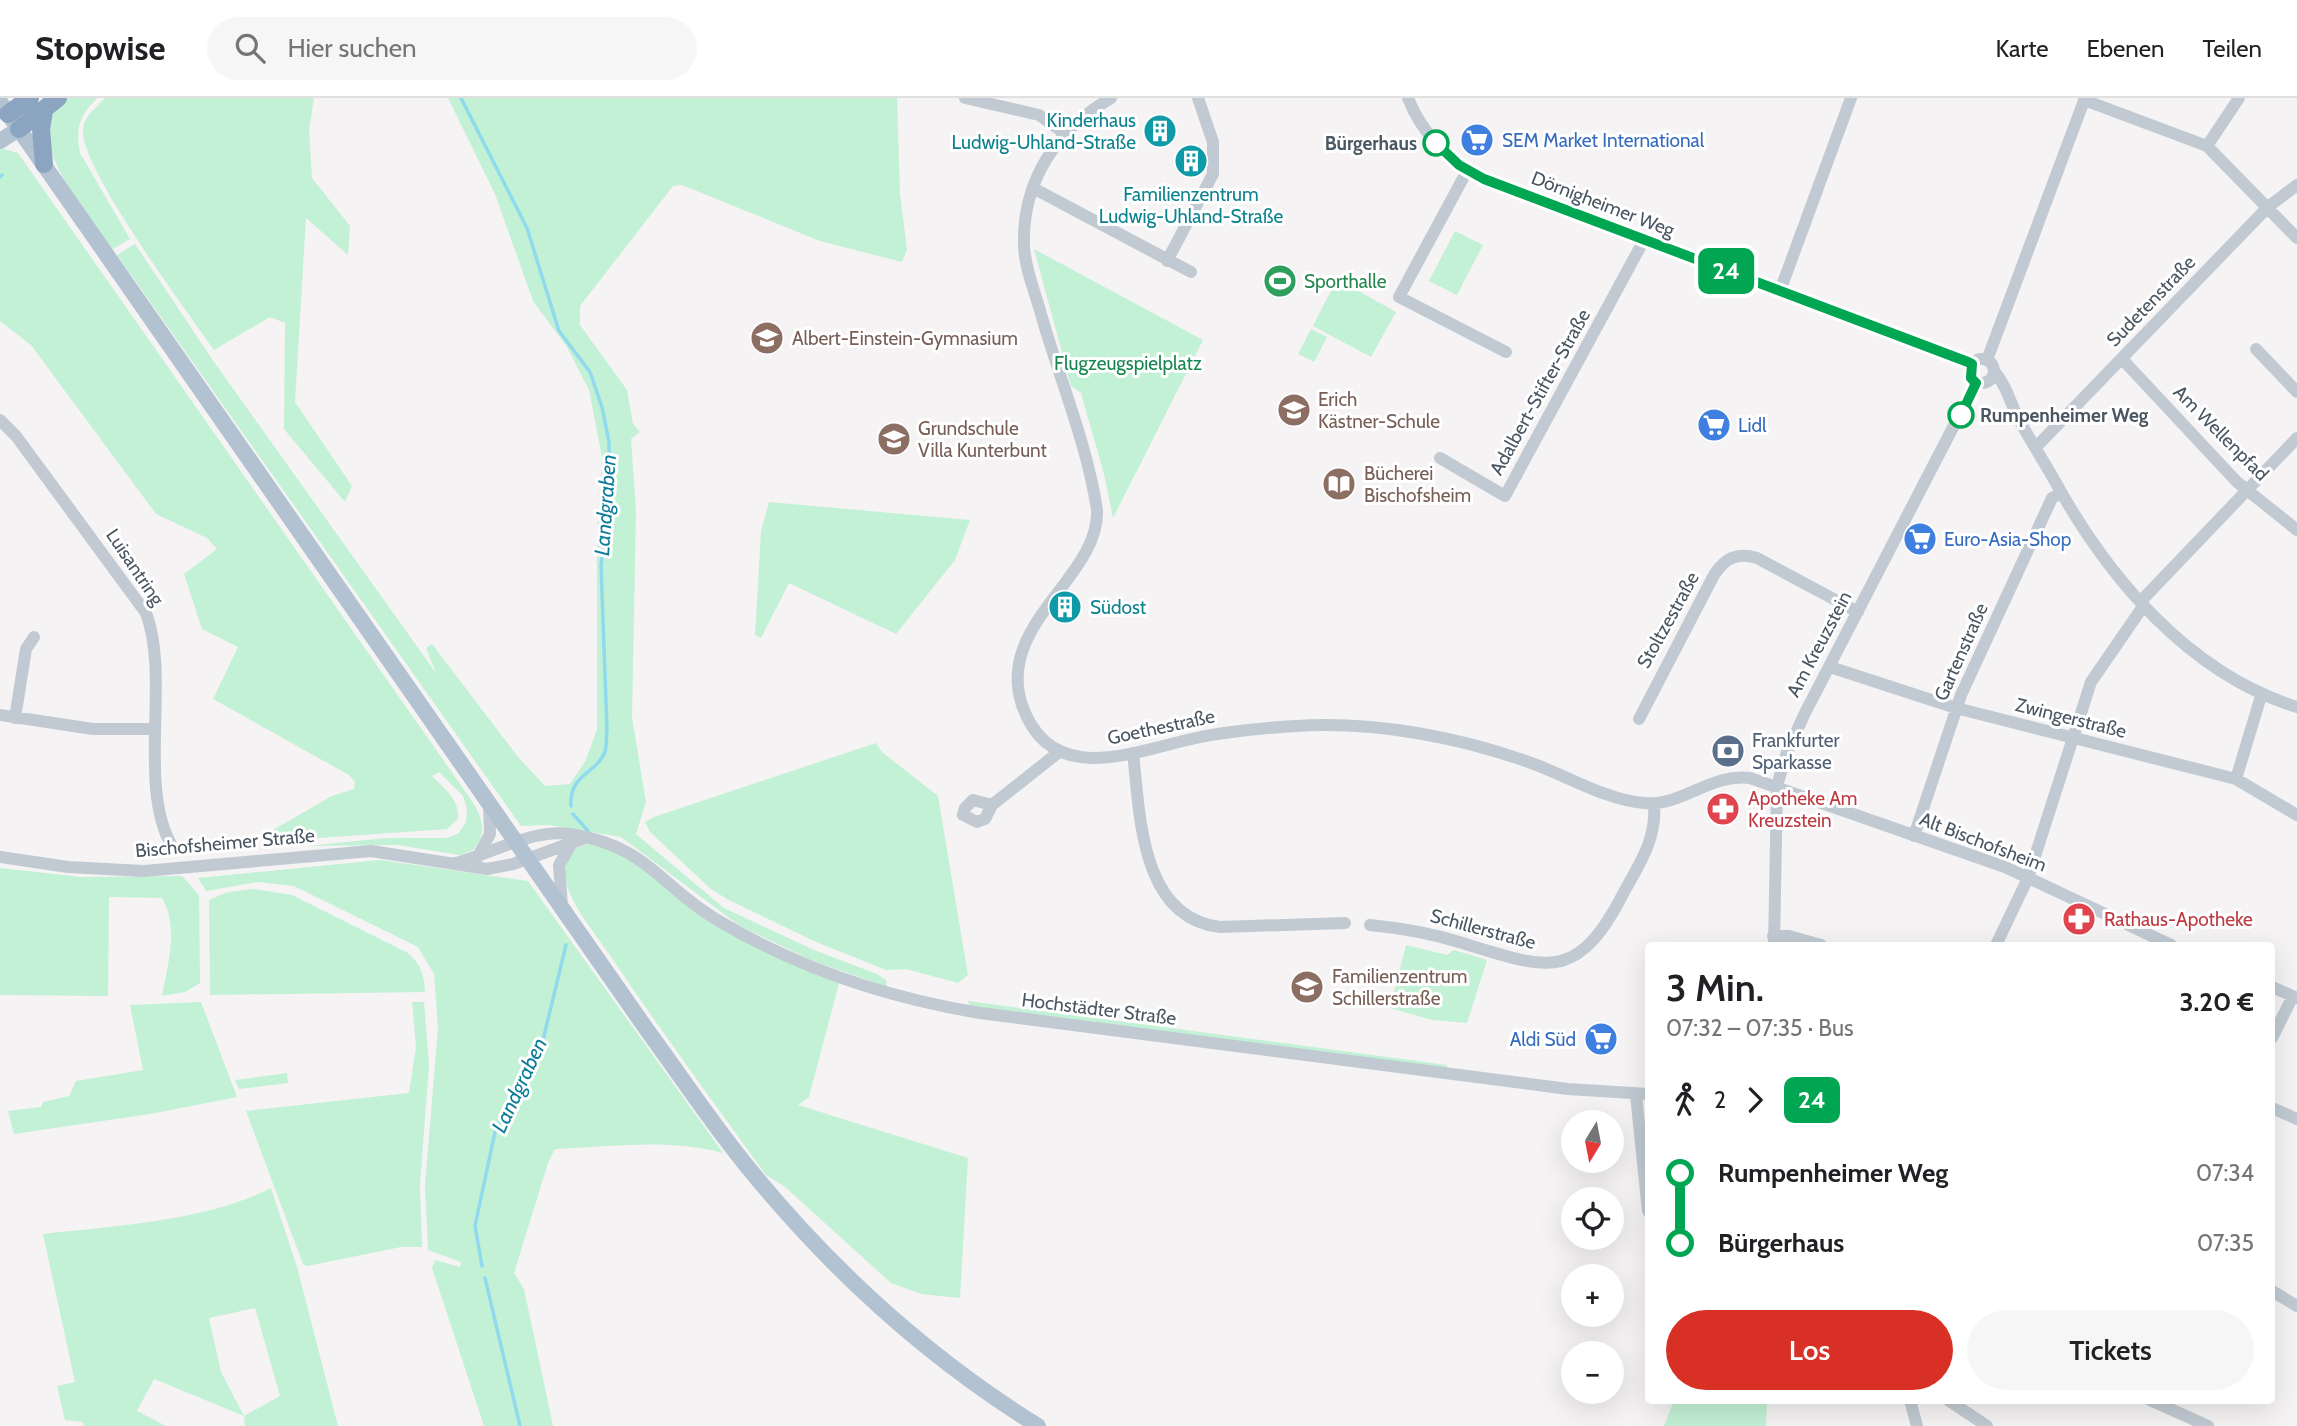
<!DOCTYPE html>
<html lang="de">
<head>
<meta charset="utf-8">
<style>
  body { margin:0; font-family:Cabin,sans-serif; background:#f6f6f6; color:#202124; height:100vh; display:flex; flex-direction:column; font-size:26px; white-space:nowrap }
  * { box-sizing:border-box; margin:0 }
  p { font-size:23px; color:#757577 }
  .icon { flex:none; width:38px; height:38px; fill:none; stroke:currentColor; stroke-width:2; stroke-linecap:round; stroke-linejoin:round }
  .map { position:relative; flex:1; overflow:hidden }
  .details { position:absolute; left:1645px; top:844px; width:630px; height:462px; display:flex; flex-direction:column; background:#fff; border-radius:7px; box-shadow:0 7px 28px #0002 }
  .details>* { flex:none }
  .badge { padding:0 14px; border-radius:10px; font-size:24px; line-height:46px }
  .needle { width:46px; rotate:190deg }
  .controls { position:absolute; left:1561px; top:1012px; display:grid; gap:14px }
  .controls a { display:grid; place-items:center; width:63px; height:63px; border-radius:50%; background:#fff; box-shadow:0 7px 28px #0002; font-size:35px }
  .map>.badge { position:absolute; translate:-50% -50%; box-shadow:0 0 0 4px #fff }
  .legs { display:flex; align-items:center; gap:10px; height:77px; padding:0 21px; font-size:23px }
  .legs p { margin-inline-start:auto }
  .headline { display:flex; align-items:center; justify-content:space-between; height:119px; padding:0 21px }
  h1 { font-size:38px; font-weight:600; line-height:52px }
  .action { display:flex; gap:14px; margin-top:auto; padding:14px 21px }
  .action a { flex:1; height:80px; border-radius:42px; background:#d93025; color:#fff; font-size:28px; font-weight:600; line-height:80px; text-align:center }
  .action a+a { background:#f6f6f6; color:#202124 }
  ul { padding:0 21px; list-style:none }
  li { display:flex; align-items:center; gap:24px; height:70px; font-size:26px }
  li i { display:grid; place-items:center; width:10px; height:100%; margin:0 9px; background:currentColor }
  li i::after { content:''; width:18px; height:18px; margin:-9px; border:5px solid; border-radius:50%; background:#fff }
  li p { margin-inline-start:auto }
  li:first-child i { background:linear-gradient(#0000 50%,currentColor 0) }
  li:last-child i { background:linear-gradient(currentColor 50%,#0000 0) }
  header { display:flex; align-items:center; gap:42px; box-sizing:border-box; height:98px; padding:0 35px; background:#fff; border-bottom:2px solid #e0e0e0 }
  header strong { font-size:33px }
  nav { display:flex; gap:38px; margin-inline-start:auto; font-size:24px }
  .search { width:490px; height:63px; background:#f6f6f6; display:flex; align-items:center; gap:18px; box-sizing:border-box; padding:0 24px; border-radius:38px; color:#757577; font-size:26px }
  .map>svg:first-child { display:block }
</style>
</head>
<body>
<header>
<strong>Stopwise</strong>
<div class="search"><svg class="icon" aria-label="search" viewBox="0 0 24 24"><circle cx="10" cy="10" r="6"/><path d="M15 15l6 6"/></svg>Hier suchen</div>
<nav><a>Karte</a><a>Ebenen</a><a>Teilen</a></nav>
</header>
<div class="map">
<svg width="2297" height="1328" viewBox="0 0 2297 1328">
  <rect width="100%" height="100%" fill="#f5f3f3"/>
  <!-- green -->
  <path fill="#c3f1d5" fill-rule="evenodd" d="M 66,0 L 97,0 C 80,18 75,29 80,55 L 130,141 L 111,152 C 91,122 47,69 48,32 C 48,18 58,10 66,0 Z
    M 105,0 L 314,0 L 309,32 L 312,80 L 350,128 L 348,157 L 306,120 L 295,304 L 352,388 L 345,404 L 284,331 L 285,225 L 270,219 L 214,252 C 189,216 77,66 83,30 C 85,17 97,9 105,0 Z
    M 448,0 L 897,0 L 900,96 L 907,152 L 902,164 L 820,143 L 682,87 L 673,88 L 580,208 L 580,227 L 627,292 L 633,326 L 640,334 L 631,341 L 636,413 L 632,619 L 646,704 L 636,736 L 724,810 L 814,852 L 877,876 L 886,882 L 887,889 L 811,862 L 740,828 L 621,739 L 549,727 L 521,728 L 117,157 L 135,146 L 214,264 L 436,575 L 426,550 L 432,546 L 518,659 L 545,688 L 570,686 L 586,662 L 597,631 L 597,435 L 602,359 L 589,292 L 567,249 L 533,203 L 495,96 Z
    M 0,50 L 18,55 L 474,706 C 483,723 487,736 473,752 L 460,757 L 397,747 L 308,748 L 385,740 L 447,740 L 459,735 L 466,724 L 467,711 L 463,698 L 439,674 L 432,678 C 445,691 460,702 458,721 L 447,731 L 262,744 L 264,737 L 332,698 L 354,691 L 355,684 L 349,677 L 213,601 L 238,549 L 202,531 L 184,476 L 217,451 L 207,440 L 156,416 L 31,247 L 0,223 Z
    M 1455,133 L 1483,147 L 1457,197 L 1429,183 Z
    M 1034,151 L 1203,242 L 1113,420 L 1104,376 L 1081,295 L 1071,288 Z
    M 1337,181 L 1396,214 L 1371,259 L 1313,228 Z
    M 1311,231 L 1327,239 L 1314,264 L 1298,256 Z
    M 769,404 L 970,422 L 955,462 L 896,536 L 789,485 L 761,540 L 755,537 L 761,433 Z
    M 876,645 L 882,654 L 938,698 L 968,877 L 958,885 L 906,871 L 886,872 L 814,843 L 729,802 L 712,792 L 650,734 L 645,724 L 654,719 Z
    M 594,745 L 634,761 L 713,826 L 839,885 L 809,999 L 798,1007 L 968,1060 L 960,1200 L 921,1196 L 891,1185 L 784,1088 L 766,1077 C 714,1005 661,933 611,859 C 596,836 567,804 565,776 C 564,756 577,747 594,745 Z
    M 380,762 L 528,783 L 723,1055 C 668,1040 611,1049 555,1051 L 548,1065 L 514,1175 L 524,1191 L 553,1328 L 484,1328 L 432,1170 L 435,1162 L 460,1169 L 461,1164 L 428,1152 L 425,1088 L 438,930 L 434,876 L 418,849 L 294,788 L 257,784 L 206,793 L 198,780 Z
    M 0,770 L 81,779 L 182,778 L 199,797 L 200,885 L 185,894 L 162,898 C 168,865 179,830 162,800 L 109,799 L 108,898 L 0,897 Z
    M 254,791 L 292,797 L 408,855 C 421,866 424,877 425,894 L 210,897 L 209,802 L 228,794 Z
    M 1406,847 L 1447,857 L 1454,852 L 1487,862 L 1467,925 L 1432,922 L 1390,910 Z
    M 968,903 L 1447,967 L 1447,972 L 970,909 Z
    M 201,904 L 237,999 L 150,1016 L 14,1036 L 8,1013 L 41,1009 L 43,1004 L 69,998 L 76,983 L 143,972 L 130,907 Z
    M 412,904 L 424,904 L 429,967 L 420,1087 L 422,1149 L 401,1149 L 307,1168 L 303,1166 L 246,1013 L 409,995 L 416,949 Z
    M 287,975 L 288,985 L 239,991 L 235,982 Z
    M 271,1090 L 297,1169 L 338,1328 L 245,1328 L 244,1318 L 154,1281 L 137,1313 L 166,1328 L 84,1328 L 83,1324 L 65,1322 L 57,1288 L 75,1284 L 43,1136 C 114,1128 207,1123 271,1090 ZM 255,1210 L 280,1298 L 244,1318 L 221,1274 L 209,1220 Z
    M 1674,1302 L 1767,1302 L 1766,1328 L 1664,1328 Z"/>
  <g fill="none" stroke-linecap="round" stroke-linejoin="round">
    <!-- stream -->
    <path stroke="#90daee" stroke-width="3.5" d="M 461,0 L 527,130 L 559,233 L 590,274 L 602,309 L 609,344 L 609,409 L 601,467 L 607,631 C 606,638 607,648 605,654 C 595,677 569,676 571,708
      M 0,79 L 2,77
      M 573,716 L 588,733
      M 482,1168 L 475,1128 L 495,1034 L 543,942 L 566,847
      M 485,1180 L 520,1328"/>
    <!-- minor -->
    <path stroke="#c1cad2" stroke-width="12" d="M 965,0 L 1039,17 L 1064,35
      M 1111,0 C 1056,32 1022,83 1024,148 C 1025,171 1035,194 1041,216 C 1059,280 1087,345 1097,412 C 1100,479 995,526 1022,607 C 1051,691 1134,653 1196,640 C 1228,633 1263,630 1296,628 C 1375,623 1460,639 1534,666 C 1569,679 1607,702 1644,705 C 1682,709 1710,675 1750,680 L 2005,769 L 2171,847
      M 1408,0 C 1422,36 1450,64 1484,81 L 1972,266
      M 2084,2 L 2207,48 L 2297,140
      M 2207,48 L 2239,0
      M 1467,73 L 1399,199 L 1506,254
      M 1033,90 L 1191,174
      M 1167,163 L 1213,76 L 1213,44 L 1198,0
      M 1780,193 L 1851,0
      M 2256,251 L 2297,294
      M1970 273a12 12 0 1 1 24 0a12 12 0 1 1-24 0Z
      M 2122,261 L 2237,384 L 2297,432
      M 1987,262 L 2085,0
      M 1994,273 C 2005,286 2009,300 2016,316 C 2028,339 2043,362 2056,385 C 2109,481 2190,576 2297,609
      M 0,322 L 16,338 L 146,515 C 171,581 136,689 173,750
      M 2036,349 L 2268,109 L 2297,87
      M 1440,360 L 1505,398 L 1644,142
      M 2141,503 L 2297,340
      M 1830,569 L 1956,610 L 2236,681 L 2297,717
      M 0,617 L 93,631 L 155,631
      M 15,620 L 26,551 L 34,539
      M 1639,621 L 1714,477 C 1725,460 1737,454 1757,460 L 1858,514
      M 1133,655 C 1140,716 1140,820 1220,829 L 1345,825
      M 2236,681 L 2261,598
      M 992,707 L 973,702 L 965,710 L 963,717 L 977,724 L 985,721 L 992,707 L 1059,654
      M 1914,738 L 1961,597 L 2052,400 L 2061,395
      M 0,759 L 68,769 L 144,773 L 371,753 L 487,771 L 513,766 L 585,740
      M 477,760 L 490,736 L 489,705
      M 452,766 C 490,757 532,730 570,736 C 649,748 659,788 719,823 C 800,871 888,900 980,915 L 1568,991 L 1648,996
      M 562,808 L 559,767 L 572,745
      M 1370,827 C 1400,830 1430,835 1459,844 C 1546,870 1576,888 1624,794 C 1640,765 1657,740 1654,706
      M 1773,838 L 1789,838 L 1821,847
      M 1774,847 L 1777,688 L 1787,654 L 1805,615 L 1976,285
      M 1996,847 L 2028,780 L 2091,584 L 2144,507
      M 2272,889 L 2297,900
      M 2272,940 L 2293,898
      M 1636,997 L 1648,1113
      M 2272,1010 L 2297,1021
      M 2272,1193 L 2297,1208
      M 1910,1302 L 1917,1328
      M 1948,1302 L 1987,1328
      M 2150,1302 L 2208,1328"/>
    <!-- major -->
    <path stroke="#b3c2d1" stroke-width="16" d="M 0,4 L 647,932 C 683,981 716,1032 755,1078 C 836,1176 930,1261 1038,1328
      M 0,43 L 19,31"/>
    <!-- highway -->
    <path stroke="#8ba5c1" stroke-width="18" d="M 8,16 L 30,0
      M 19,31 L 58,0
      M 44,66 L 41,31 L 44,13"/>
  </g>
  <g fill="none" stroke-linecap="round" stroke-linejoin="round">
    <defs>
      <path id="line-1" d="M 1436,45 L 1459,67 L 1484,81 L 1968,264 L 1972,266 L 1971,280 L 1976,285 L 1961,317"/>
    </defs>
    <!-- line-1 casing -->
    <use href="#line-1" stroke="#fff" stroke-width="16"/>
    <!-- line-1 -->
    <use href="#line-1" stroke="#00a651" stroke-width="10"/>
  </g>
  <!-- icons -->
  <defs>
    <symbol id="building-disc" viewBox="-11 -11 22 22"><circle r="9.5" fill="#0f9aa8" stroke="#fff"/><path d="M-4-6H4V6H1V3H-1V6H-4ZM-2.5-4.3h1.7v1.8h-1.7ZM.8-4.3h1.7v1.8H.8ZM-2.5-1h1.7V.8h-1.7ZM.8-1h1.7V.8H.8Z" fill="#fff"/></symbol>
    <symbol id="supermarket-disc" viewBox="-11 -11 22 22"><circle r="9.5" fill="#3f7fe0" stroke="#fff"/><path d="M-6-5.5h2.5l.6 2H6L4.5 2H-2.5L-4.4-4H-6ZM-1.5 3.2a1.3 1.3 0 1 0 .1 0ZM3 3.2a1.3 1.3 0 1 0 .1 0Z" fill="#fff"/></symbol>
    <symbol id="stadium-disc" viewBox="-11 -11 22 22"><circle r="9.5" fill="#2e9e5b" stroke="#fff"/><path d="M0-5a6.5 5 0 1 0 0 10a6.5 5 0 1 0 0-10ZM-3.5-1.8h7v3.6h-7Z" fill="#fff"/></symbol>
    <symbol id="school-disc" viewBox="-11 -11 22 22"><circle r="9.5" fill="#8d6e63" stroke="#fff"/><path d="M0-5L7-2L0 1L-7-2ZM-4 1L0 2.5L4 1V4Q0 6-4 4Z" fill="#fff"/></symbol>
    <symbol id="library-disc" viewBox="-11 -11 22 22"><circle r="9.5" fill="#8d6e63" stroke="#fff"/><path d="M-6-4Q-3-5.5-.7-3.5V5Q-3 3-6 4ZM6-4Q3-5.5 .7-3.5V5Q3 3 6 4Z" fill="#fff"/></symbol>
    <symbol id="bank-disc" viewBox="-11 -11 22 22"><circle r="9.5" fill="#5c6f8a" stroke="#fff"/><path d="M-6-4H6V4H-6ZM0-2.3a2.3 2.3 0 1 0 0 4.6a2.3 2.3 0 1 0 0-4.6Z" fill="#fff"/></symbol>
    <symbol id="pharmacy-disc" viewBox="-11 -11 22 22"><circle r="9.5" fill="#e0444e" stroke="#fff"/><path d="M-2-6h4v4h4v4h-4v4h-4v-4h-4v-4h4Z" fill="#fff"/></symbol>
  </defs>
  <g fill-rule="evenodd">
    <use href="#building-disc" x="1141" y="14" width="38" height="38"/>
    <use href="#supermarket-disc" x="1458" y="23" width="38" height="38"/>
    <use href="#building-disc" x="1172" y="44" width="38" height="38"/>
    <use href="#stadium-disc" x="1261" y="164" width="38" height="38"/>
    <use href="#school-disc" x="748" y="221" width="38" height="38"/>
    <use href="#school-disc" x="1275" y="293" width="38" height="38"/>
    <use href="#supermarket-disc" x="1695" y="308" width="38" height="38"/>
    <use href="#school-disc" x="875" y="322" width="38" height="38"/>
    <use href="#library-disc" x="1320" y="367" width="38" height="38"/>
    <use href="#supermarket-disc" x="1901" y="422" width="38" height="38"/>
    <use href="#building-disc" x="1046" y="490" width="38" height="38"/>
    <use href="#bank-disc" x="1709" y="634" width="38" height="38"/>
    <use href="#pharmacy-disc" x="1704" y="692" width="38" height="38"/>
    <use href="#pharmacy-disc" x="2060" y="802" width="38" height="38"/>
    <use href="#school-disc" x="1288" y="870" width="38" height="38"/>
    <use href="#supermarket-disc" x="1582" y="922" width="38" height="38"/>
  </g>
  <!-- markers -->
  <g fill="#fff" stroke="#00a651" stroke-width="3.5">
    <circle cx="1436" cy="45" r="12"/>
    <circle cx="1961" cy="317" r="12"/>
  </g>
  <g text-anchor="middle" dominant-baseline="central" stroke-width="6" stroke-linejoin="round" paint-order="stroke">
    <!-- culture labels -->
    <g font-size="19" fill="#0d838f" stroke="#fff" text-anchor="end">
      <text x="1136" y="22">Kinderhaus<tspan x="1136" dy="22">Ludwig-Uhland-Straße</tspan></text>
      <text x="1191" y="96" text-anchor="middle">Familienzentrum<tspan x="1191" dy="22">Ludwig-Uhland-Straße</tspan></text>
      <text x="1090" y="509" text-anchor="start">Südost</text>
    </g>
    <!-- shop labels -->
    <g font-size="19" fill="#366cbe" stroke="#fff" text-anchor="start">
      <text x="1502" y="42">SEM Market International</text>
      <text x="1738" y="327">Lidl</text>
      <text x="1944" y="441">Euro-Asia-Shop</text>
      <text x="1576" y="941" text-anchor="end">Aldi Süd</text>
    </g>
    <!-- stop labels -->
    <g font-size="19" font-weight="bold" fill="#4a5661" stroke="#fff" text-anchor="end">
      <text x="1417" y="45">Bürgerhaus</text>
      <text x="1980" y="317" text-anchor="start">Rumpenheimer Weg</text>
    </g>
    <!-- street labels -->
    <g font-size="19" fill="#4a5661" stroke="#fff">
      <text transform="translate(1603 106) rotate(21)">Dörnigheimer Weg</text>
      <text transform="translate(2151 203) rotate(-46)">Sudetenstraße</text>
      <text transform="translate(1540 294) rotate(-61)">Adalbert-Stifter-Straße</text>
      <text transform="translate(2221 335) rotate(45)">Am Wellenpfad</text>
      <text transform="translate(135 469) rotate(56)">Luisantring</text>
      <text transform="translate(1668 522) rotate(-61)">Stoltzestraße</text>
      <text transform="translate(1819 546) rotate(-62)">Am Kreuzstein</text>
      <text transform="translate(1961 554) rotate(-66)">Gartenstraße</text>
      <text transform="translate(2071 620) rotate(14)">Zwingerstraße</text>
      <text transform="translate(1161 629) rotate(-12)">Goethestraße</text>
      <text transform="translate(1983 744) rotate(21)">Alt Bischofsheim</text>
      <text transform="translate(225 745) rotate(-5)">Bischofsheimer Straße</text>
      <text transform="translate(1483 831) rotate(15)">Schillerstraße</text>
      <text transform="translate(1099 911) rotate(7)">Hochstädter Straße</text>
    </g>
    <!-- leisure labels -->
    <g font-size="19" fill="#27864d" stroke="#fff" text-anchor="start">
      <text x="1304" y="183">Sporthalle</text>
    </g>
    <!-- education labels -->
    <g font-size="19" fill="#785e54" stroke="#fff" text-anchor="start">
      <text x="792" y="240">Albert-Einstein-Gymnasium</text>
      <text x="1318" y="301">Erich<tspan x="1318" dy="22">Kästner-Schule</tspan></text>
      <text x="918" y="330">Grundschule<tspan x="918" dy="22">Villa Kunterbunt</tspan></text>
      <text x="1364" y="375">Bücherei<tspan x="1364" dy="22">Bischofsheim</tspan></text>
      <text x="1332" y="878">Familienzentrum<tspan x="1332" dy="22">Schillerstraße</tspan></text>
    </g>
    <!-- park labels -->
    <g font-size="19" fill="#17864f" stroke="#fff">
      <text x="1128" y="265">Flugzeugspielplatz</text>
    </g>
    <!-- service labels -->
    <g font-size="19" fill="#4e5e75" stroke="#fff" text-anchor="start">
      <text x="1752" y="642">Frankfurter<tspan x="1752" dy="22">Sparkasse</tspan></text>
    </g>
    <!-- health labels -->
    <g font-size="19" fill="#be3a42" stroke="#fff" text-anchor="start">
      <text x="1748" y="700">Apotheke Am<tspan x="1748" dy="22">Kreuzstein</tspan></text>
      <text x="2104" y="821">Rathaus-Apotheke</text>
    </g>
    <!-- water labels -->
    <g font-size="21" font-style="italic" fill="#0c7c9b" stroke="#fff">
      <text transform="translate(605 407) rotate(-86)">Landgraben</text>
      <text transform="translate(519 987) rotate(-65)">Landgraben</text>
    </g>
  </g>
</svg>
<div class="controls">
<a><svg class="needle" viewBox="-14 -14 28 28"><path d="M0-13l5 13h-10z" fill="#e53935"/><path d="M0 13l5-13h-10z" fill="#757577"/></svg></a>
<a><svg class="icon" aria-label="locate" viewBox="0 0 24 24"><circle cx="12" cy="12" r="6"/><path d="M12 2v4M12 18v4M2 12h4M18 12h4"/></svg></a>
<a>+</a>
<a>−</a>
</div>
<b class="badge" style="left:1726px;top:173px;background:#00a651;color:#fff">24</b>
<section class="details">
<div class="headline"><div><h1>3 Min.</h1><p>07:32 – 07:35 · Bus</p></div><b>3.20 €</b></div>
<div class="legs"><svg class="icon" aria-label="walk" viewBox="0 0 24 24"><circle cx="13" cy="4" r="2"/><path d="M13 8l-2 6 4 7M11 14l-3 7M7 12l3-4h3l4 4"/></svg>2<svg class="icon" aria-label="forward" viewBox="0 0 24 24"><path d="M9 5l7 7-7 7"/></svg><b class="badge" style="background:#00a651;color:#fff">24</b></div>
<ul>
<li><i style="color:#00a651"></i><b>Rumpenheimer Weg</b><p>07:34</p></li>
<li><i style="color:#00a651"></i><b>Bürgerhaus</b><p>07:35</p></li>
</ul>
<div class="action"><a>Los</a><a>Tickets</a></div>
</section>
</div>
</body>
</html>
